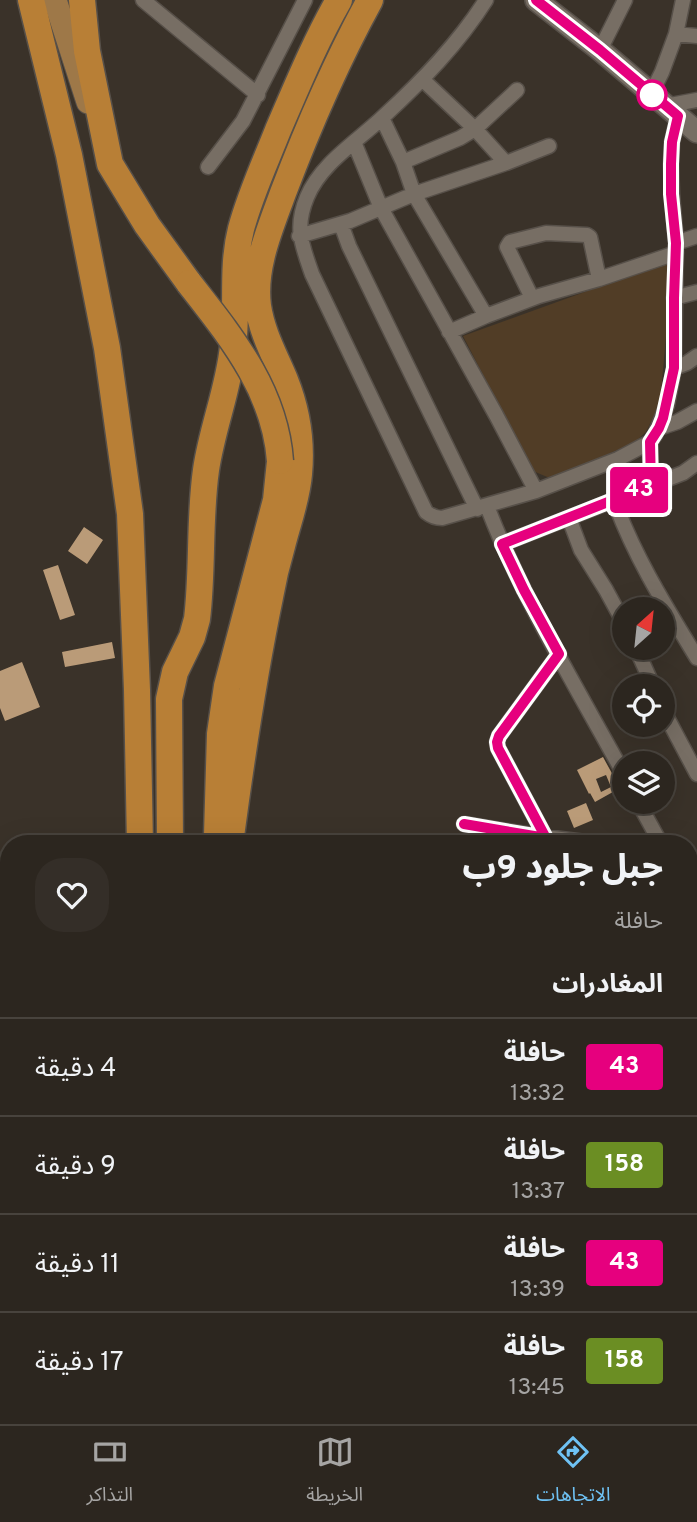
<!DOCTYPE html>
<html lang="ar">
<head>
<meta charset="utf-8">
<style>
  body { margin:0; font-family:Overpass,"Noto Sans Arabic",sans-serif; background:#342e28; color:#f1f3f6; direction:rtl; height:100vh; display:flex; flex-direction:column; font-size:26px; white-space:nowrap }
  * { box-sizing:border-box; margin:0 }
  p { font-size:23px; color:#a6a5a4 }
  .icon { flex:none; width:38px; height:38px; fill:none; stroke:currentColor; stroke-width:2; stroke-linecap:round; stroke-linejoin:round }
  .map { position:relative; flex:1; overflow:hidden; direction:ltr }
  .drawer { position:absolute; left:0px; top:835px; width:698px; height:590px; display:flex; flex-direction:column; background:#2c261f; border-radius:28px 28px 0 0; box-shadow:0 7px 28px #0002,0 0 0 2px #48433d; direction:rtl }
  .drawer>* { flex:none }
  .badge { padding:0 14px; border-radius:5px; font-size:24px; line-height:46px }
  .needle { width:46px; rotate:27deg }
  .controls { position:absolute; left:612px; top:597px; display:grid; gap:14px }
  .controls a { display:grid; place-items:center; width:63px; height:63px; border-radius:50%; background:#2c261f; box-shadow:0 7px 28px #0002,0 0 0 2px #48433d; font-size:35px }
  .map>.badge { position:absolute; translate:-50% -50%; box-shadow:0 0 0 4px #fff }
  h2 { padding:0 35px; font-size:26px; line-height:63px }
  .round { display:grid; place-items:center; flex:none; width:74px; height:74px; border-radius:28px; background:#342e28 }
  .overview { display:flex; align-items:center; justify-content:space-between; height:119px; padding:0 35px }
  h1 { font-size:33px; font-weight:800; line-height:52px }
  ul { padding:0; list-style:none }
  li { display:flex; align-items:center; gap:21px; height:98px; padding:0 35px; border-top:2px solid #48433d }
  li div { flex:1 }
  li b { display:block; font-size:26px }
  li em { font-style:normal }
  li .badge { min-width:77px; font-weight:700; text-align:center }
  .tabs { display:flex; justify-content:space-around; align-items:center; height:98px; border-top:2px solid #48433d; background:#2c261f; font-size:19px; color:#a6a5a4 }
  .tabs a { display:grid; justify-items:center; gap:4px }
  .tabs .current { color:#6fc2f4 }
  .map>svg:first-child { display:block }
</style>
</head>
<body>
<div class="map">
<svg width="697" height="1424" viewBox="0 0 697 1424">
  <rect width="100%" height="100%" fill="#3a3229"/>
  <!-- green -->
  <path fill="#513d26" d="M 673,260 L 660,403 L 646,432 L 635,442 L 552,479 L 533,471 L 463,336 Z"/>
  <!-- building -->
  <path fill="#ba9b78" fill-rule="evenodd" d="M 84,527 L 103,540 L 87,564 L 68,551 Z
    M 58,565 L 75,615 L 60,620 L 43,570 Z
    M 112,642 L 115,658 L 65,667 L 62,652 Z
    M 22,662 L 40,707 L 5,721 L 0,708 L 0,671 Z
    M 603,757 L 620,788 L 595,802 L 590,793 L 589,794 L 577,770 ZM 606,775 L 611,787 L 601,792 L 596,779 Z
    M 586,803 L 593,820 L 574,828 L 567,811 Z"/>
  <g fill="none" stroke-linecap="round" stroke-linejoin="round">
    <defs>
      <path id="minor" d="M 143,0 L 258,95
        M 486,0 C 458,44 422,81 384,116 C 358,141 321,163 307,197 C 294,228 302,245 312,274 L 426,512 C 431,516 435,518 442,518 L 536,491 L 618,459 L 650,442 L 655,435 L 667,405 L 674,368 L 676,243 L 672,194 L 671,165 L 672,142 L 678,116
        M 676,34 L 697,36
        M 600,50 L 625,0
        M 422,79 L 475,129 L 506,163
        M 651,94 L 662,72 L 676,34 L 683,0
        M 665,106 L 697,100
        M 382,118 L 403,162 L 414,194 L 486,316
        M 354,142 L 381,208 L 496,415 L 536,491
        M 403,162 L 460,138 L 475,129 L 517,90
        M 208,167 L 243,121 L 305,0
        M 341,224 L 349,246 L 477,509
        M 299,236 L 350,221 L 414,194 L 506,163 L 549,146
        M 676,243 L 697,236
        M 532,298 L 507,247 L 510,242 L 546,233 L 587,235 L 590,237 L 599,279
        M 674,298 L 697,292
        M 449,332 L 486,316 L 539,296 L 599,279 L 676,253
        M 674,368 L 687,363 L 697,356
        M 659,428 L 677,422 L 697,411
        M 650,442 L 651,485
        M 614,500 C 634,556 666,607 697,658
        M 487,506 C 523,600 577,688 625,776
        M 569,518 L 581,550 L 606,590 L 625,625
        M 502,544 L 683,473 L 697,463
        M 636,648 L 653,686
        M 663,710 L 697,774
        M 638,802 L 661,844
        M 464,824 L 537,836 L 601,844
        M 549,844 L 498,748 L 497,742 L 499,736 L 559,654
        M 690,876 L 697,878
        M 0,953 L 9,952
        M 690,1219 L 697,1194
        M 620,1416 L 621,1424
        M 690,1424 L 697,1392"/>
      <path id="secondary" d="M 536,0 L 600,50 L 697,132"/>
      <path id="primary" d="M 55,0 L 88,102"/>
      <path id="trunk" d="M 0,1391 L 9,1389"/>
      <path id="motorway" d="M 31,0 L 69,155 L 107,348 L 130,514 L 137,690 L 140,844
        M 82,0 L 87,51 L 110,164 L 147,225 L 189,283
        M 217,835 L 220,734 L 227,686 L 276,500 L 280,461
        M 170,844 L 169,699 L 175,672 L 192,637 L 197,619 C 203,570 199,519 206,470 C 212,428 229,388 233,346 C 238,307 231,268 241,229 C 250,195 265,163 278,130 C 297,86 315,42 339,0
        M 230,844 C 241,761 253,679 270,597 C 273,580 277,563 282,546 C 288,522 297,499 299,474 C 302,442 297,410 285,380 C 275,356 262,333 258,306 C 253,267 270,229 283,193 C 308,127 336,62 370,0
        M 0,1272 L 9,1260
        M 328,1416 L 335,1424
        M 174,1424 L 174,1416
        M 215,1424 L 215,1416
        M 403,1424 L 403,1416"/>
    </defs>
    <!-- minor casing -->
    <use href="#minor" stroke="#575049" stroke-width="17"/>
    <!-- secondary casing -->
    <use href="#secondary" stroke="#575049" stroke-width="24"/>
    <!-- primary casing -->
    <use href="#primary" stroke="#575049" stroke-width="25"/>
    <!-- trunk casing -->
    <use href="#trunk" stroke="#575049" stroke-width="27"/>
    <!-- motorway casing -->
    <use href="#motorway" stroke="#575049" stroke-width="29"/>
    <!-- minor -->
    <use href="#minor" stroke="#776e64" stroke-width="14"/>
    <!-- secondary -->
    <use href="#secondary" stroke="#776e64" stroke-width="21"/>
    <!-- primary -->
    <use href="#primary" stroke="#9e7848" stroke-width="23"/>
    <!-- trunk -->
    <use href="#trunk" stroke="#ab7c3f" stroke-width="24"/>
    <!-- motorway -->
    <use href="#motorway" stroke="#b87f36" stroke-width="26"/>
    <defs>
      <path id="motorway-bridge" d="M 189,283 C 231,337 275,390 280,461"/>
    </defs>
    <!-- motorway-bridge casing -->
    <use href="#motorway-bridge" stroke="#575049" stroke-width="29" stroke-linecap="butt"/>
    <!-- motorway-bridge -->
    <use href="#motorway-bridge" stroke="#b87f36" stroke-width="26"/>
  </g>
  <g fill="none" stroke-linecap="round" stroke-linejoin="round">
    <defs>
      <path id="line" d="M 464,824 L 546,838 L 498,748 L 497,742 L 499,736 L 559,654 L 524,590 L 502,544 L 651,485 L 650,442 L 659,428 L 663,418 L 674,368 L 674,298 L 676,243 L 671,194 L 671,164 L 672,142 L 678,116 L 600,50 L 536,0"/>
    </defs>
    <!-- line casing -->
    <use href="#line" stroke="#fff" stroke-width="16"/>
    <!-- line -->
    <use href="#line" stroke="#e6007e" stroke-width="10"/>
  </g>
  <!-- markers -->
  <circle fill="#fff" stroke="#e6007e" stroke-width="3.5" cx="652" cy="95" r="14"/>
</svg>
<div class="controls">
<a><svg class="needle" viewBox="-14 -14 28 28"><path d="M0-13l5 13h-10z" fill="#e53935"/><path d="M0 13l5-13h-10z" fill="#a6a5a4"/></svg></a>
<a><svg class="icon" aria-label="locate" viewBox="0 0 24 24"><circle cx="12" cy="12" r="6"/><path d="M12 2v4M12 18v4M2 12h4M18 12h4"/></svg></a>
<a><svg class="icon" aria-label="layers" viewBox="0 0 24 24"><path d="M12 4l9 5-9 5-9-5zM3 14l9 5 9-5"/></svg></a>
</div>
<b class="badge" style="left:639px;top:490px;background:#e6007e;color:#fff">43</b>
<section class="drawer">
<div class="overview"><div><h1>جبل جلود 9ب</h1><p>حافلة</p></div><a class="round"><svg class="icon" aria-label="heart" viewBox="0 0 24 24"><path d="M12 20l-8-8c-3-5 5-10 8-4 3-6 11-1 8 4z"/></svg></a></div>
<h2>المغادرات</h2>
<ul>
<li><span class="badge" style="background:#e6007e;color:#fff">43</span><div><b>حافلة</b><p>13:32</p></div><em>4 دقيقة</em></li>
<li><span class="badge" style="background:#6b8e23;color:#fff">158</span><div><b>حافلة</b><p>13:37</p></div><em>9 دقيقة</em></li>
<li><span class="badge" style="background:#e6007e;color:#fff">43</span><div><b>حافلة</b><p>13:39</p></div><em>11 دقيقة</em></li>
<li><span class="badge" style="background:#6b8e23;color:#fff">158</span><div><b>حافلة</b><p>13:45</p></div><em>17 دقيقة</em></li>
</ul>
</section>
</div>
<nav class="tabs">
<a class="current"><svg class="icon" aria-label="directions" viewBox="0 0 24 24"><path d="M12 3l9 9-9 9-9-9zM9 14v-3h6M13 9l2 2-2 2"/></svg>الاتجاهات</a>
<a><svg class="icon" aria-label="map" viewBox="0 0 24 24"><path d="M3 6l6-2 6 2 6-2v14l-6 2-6-2-6 2zM9 4v14M15 6v14"/></svg>الخريطة</a>
<a><svg class="icon" aria-label="tickets" viewBox="0 0 24 24"><path d="M3 7h18v10H3zM15 7v10"/></svg>التذاكر</a>
</nav>
</body>
</html>
